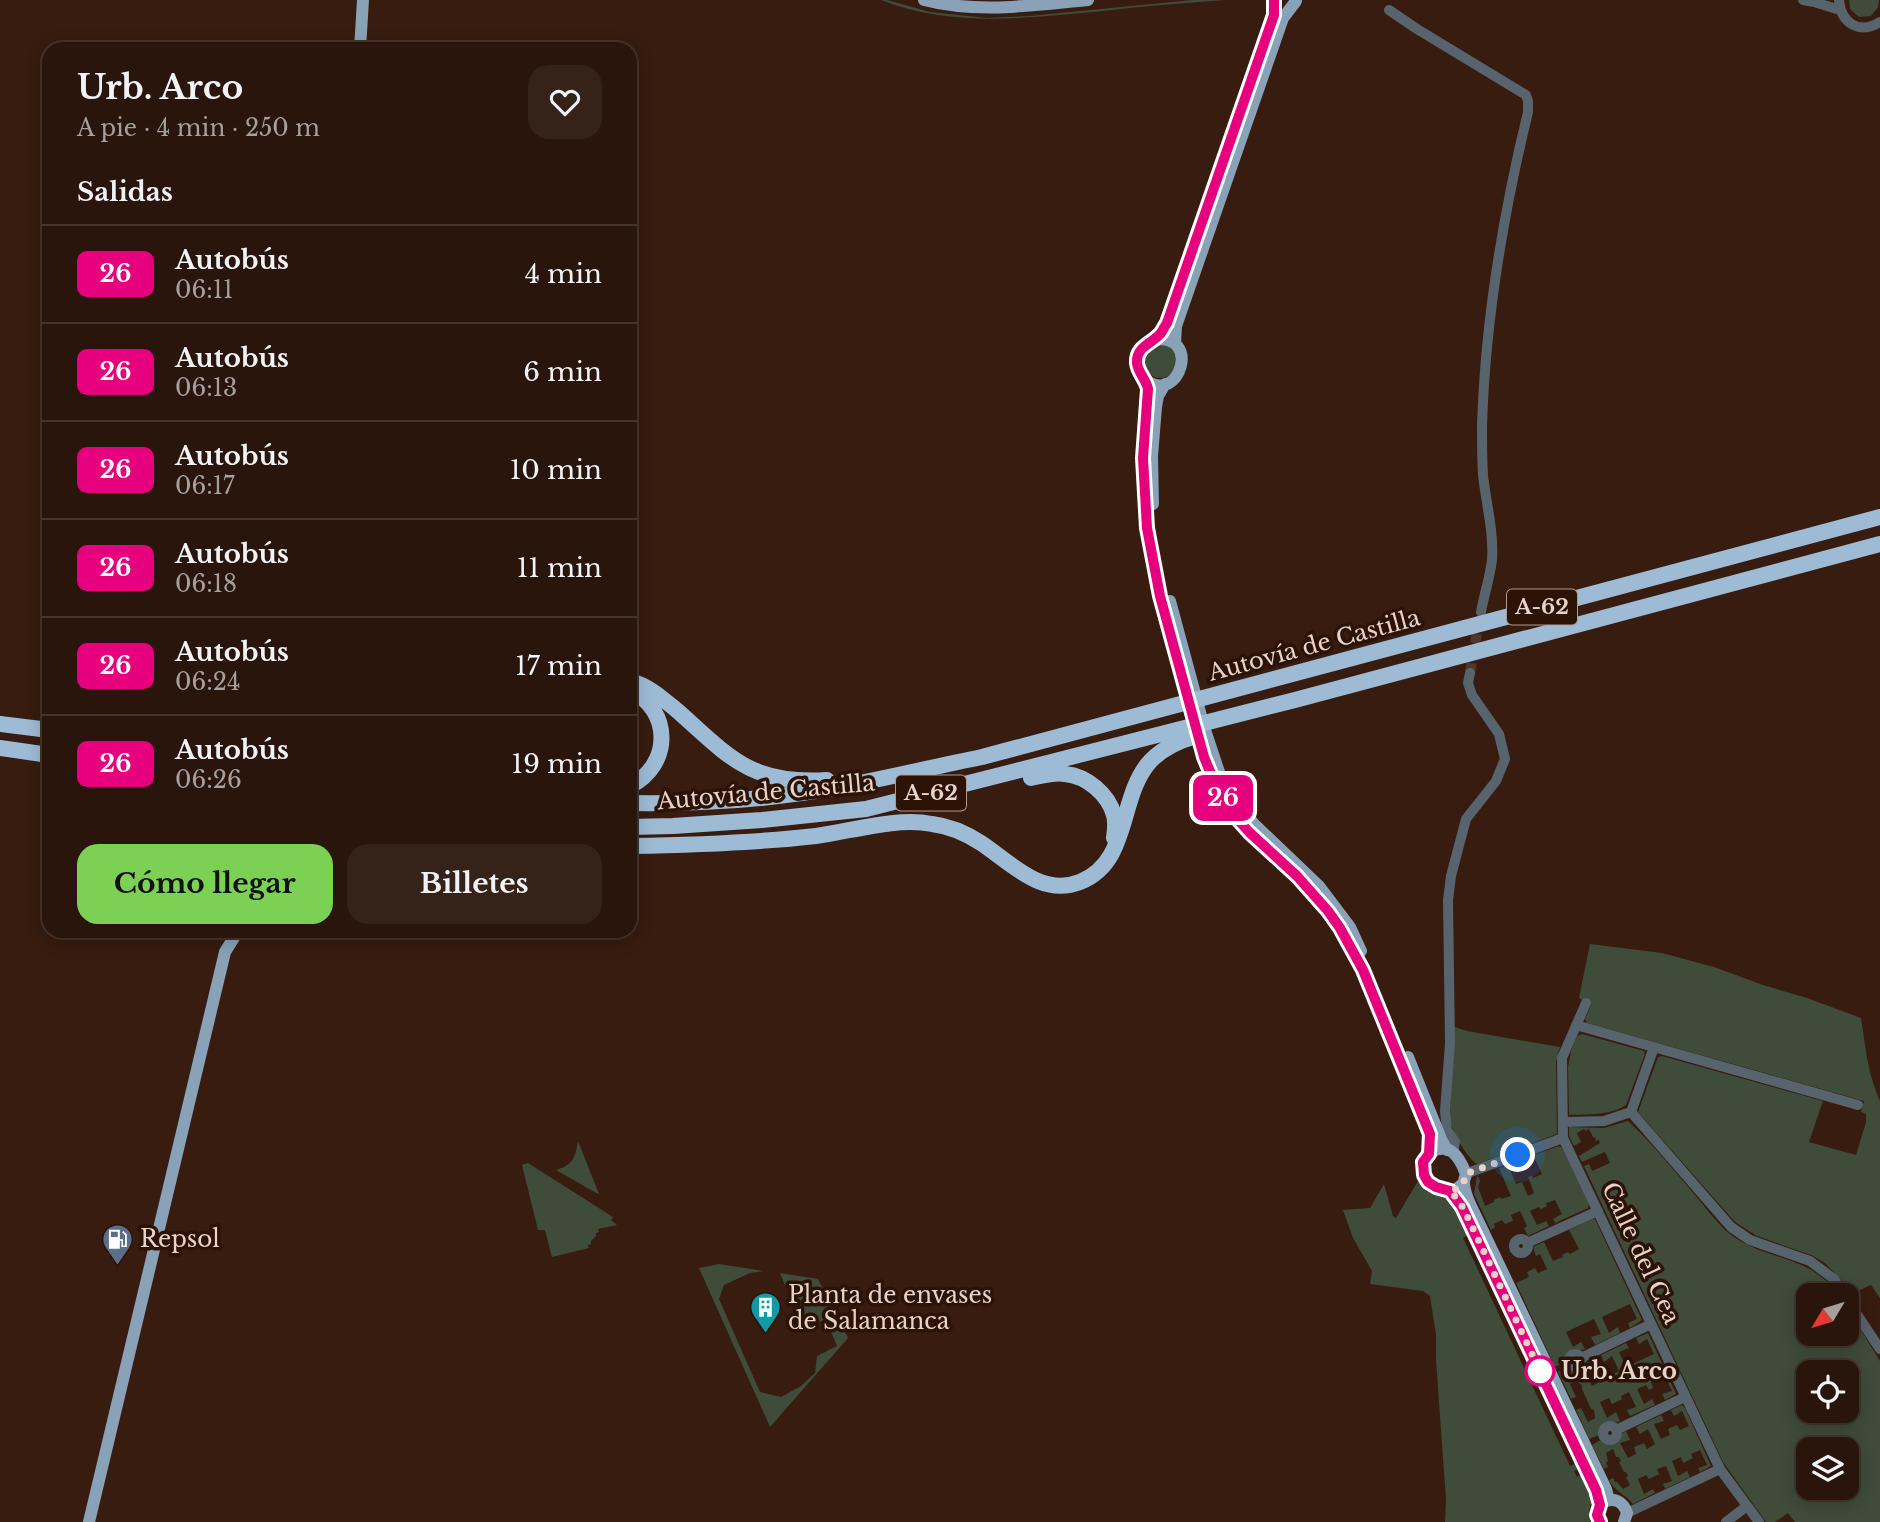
<!DOCTYPE html>
<html lang="es">
<head>
<meta charset="utf-8">
<style>
  body { margin:0; font-family:"Libre Baskerville",serif; background:#352219; color:#f1f3f6; height:100vh; display:flex; flex-direction:column; font-size:26px; white-space:nowrap }
  * { box-sizing:border-box; margin:0 }
  p { font-size:23px; color:#a59f9d }
  .icon { flex:none; width:38px; height:38px; fill:none; stroke:currentColor; stroke-width:2; stroke-linecap:round; stroke-linejoin:round }
  .map { position:relative; flex:1; overflow:hidden }
  .side { position:absolute; left:42px; top:42px; width:595px; height:896px; display:flex; flex-direction:column; background:#29150b; border-radius:21px; box-shadow:0 4px 18px #0003,0 0 0 2px #45342c }
  .side>* { flex:none }
  .badge { padding:0 14px; border-radius:10px; font-size:24px; line-height:46px }
  .needle { width:46px; rotate:232deg }
  .buttons { position:absolute; left:1796px; top:1283px; display:grid; gap:14px }
  .buttons a { display:grid; place-items:center; width:63px; height:63px; border-radius:14px; background:#29150b; box-shadow:0 4px 18px #0003,0 0 0 2px #45342c; font-size:35px }
  .you { position:absolute; width:35px; height:35px; margin:-18px; border:5px solid #fff; border-radius:50%; background:#1a73e8; box-shadow:0 0 0 10px #1a73e833 }
  .map>.badge { position:absolute; translate:-50% -50%; box-shadow:0 0 0 4px #fff }
  h2 { padding:0 35px; font-size:26px; line-height:63px }
  .round { display:grid; place-items:center; flex:none; width:74px; height:74px; border-radius:21px; background:#352219 }
  .headline { display:flex; align-items:center; justify-content:space-between; height:119px; padding:0 35px }
  h1 { font-size:33px; font-weight:700; line-height:52px }
  .cta { display:flex; gap:14px; margin-top:auto; padding:14px 35px }
  .cta a { flex:1; height:80px; border-radius:21px; background:#7cd155; color:#111; font-size:28px; font-weight:700; line-height:80px; text-align:center }
  .cta a+a { background:#352219; color:#f1f3f6 }
  ul { padding:0; list-style:none }
  li { display:flex; align-items:center; gap:21px; height:98px; padding:0 35px; border-top:2px solid #45342c }
  li div { flex:1 }
  li b { display:block; font-size:26px }
  li em { font-style:normal }
  li .badge { min-width:77px; font-weight:700; text-align:center }
  .map>svg:first-child { display:block }
</style>
</head>
<body>
<div class="map">
<svg width="1880" height="1522" viewBox="0 0 1880 1522">
  <rect width="100%" height="100%" fill="#371c0f"/>
  <!-- green -->
  <path fill="#3f4c3a" fill-rule="evenodd" d="M 881,0 L 887,0 L 930,12 L 987,18 L 1029,16 L 1193,0 L 1226,0 C 1185,3 1144,6 1103,11 C 1028,18 953,28 881,0 Z
    M 1849,0 L 1879,0 L 1878,7 L 1871,16 L 1859,17 L 1850,9 Z
    M1143 361a17 17 0 1 1 34 0a17 17 0 1 1-34 0Z
    M 1590,944 L 1662,953 L 1714,967 L 1763,985 L 1807,998 L 1861,1018 C 1866,1049 1867,1071 1880,1101 L 1880,1298 L 1871,1285 L 1858,1291 L 1854,1287 L 1847,1286 L 1825,1263 L 1811,1255 L 1757,1236 L 1735,1222 L 1638,1112 L 1658,1057 L 1662,1056 L 1823,1101 L 1809,1142 L 1856,1155 L 1866,1122 L 1866,1114 L 1861,1112 L 1864,1101 L 1587,1023 L 1585,1019 L 1591,1005 L 1579,998 Z
    M 1452,1026 L 1467,1031 L 1560,1047 L 1556,1062 L 1557,1134 L 1477,1164 C 1467,1158 1453,1133 1450,1120 Z
    M 1582,1034 L 1644,1051 L 1645,1054 L 1626,1105 C 1609,1116 1588,1114 1569,1115 L 1568,1067 L 1571,1051 L 1577,1036 Z
    M 1628,1121 C 1654,1145 1677,1174 1700,1201 C 1708,1211 1716,1221 1725,1230 C 1760,1261 1804,1252 1837,1292 L 1836,1295 L 1808,1295 L 1808,1334 L 1822,1334 L 1824,1337 L 1831,1334 L 1846,1334 L 1846,1324 L 1854,1319 L 1880,1361 L 1880,1522 L 1795,1522 L 1788,1513 L 1775,1522 L 1766,1522 L 1723,1462 L 1584,1166 L 1589,1164 L 1592,1171 L 1610,1163 L 1605,1152 L 1582,1162 L 1579,1156 L 1600,1143 L 1599,1140 L 1595,1141 L 1596,1138 L 1593,1137 L 1589,1129 L 1586,1131 L 1584,1129 L 1577,1133 L 1581,1142 L 1574,1146 L 1569,1136 L 1569,1127 L 1604,1128 ZM 1808,1372 L 1846,1372 L 1846,1410 L 1808,1410 ZM 1808,1449 L 1846,1449 L 1846,1488 L 1808,1488 Z
    M 578,1141 L 599,1194 L 598,1194 L 556,1170 C 573,1165 575,1158 578,1141 Z
    M 1559,1146 L 1562,1148 L 1589,1204 L 1588,1208 L 1555,1223 L 1553,1219 L 1562,1214 L 1555,1200 L 1546,1203 L 1547,1206 L 1541,1209 L 1539,1207 L 1530,1211 L 1537,1225 L 1546,1221 L 1549,1226 L 1528,1236 L 1524,1228 L 1527,1226 L 1520,1211 L 1511,1215 L 1513,1221 L 1505,1224 L 1502,1220 L 1494,1224 L 1495,1227 L 1491,1230 L 1474,1194 L 1477,1177 L 1478,1176 L 1480,1181 L 1478,1187 L 1485,1206 L 1494,1202 L 1494,1200 L 1500,1197 L 1501,1199 L 1511,1196 L 1499,1168 L 1508,1165 L 1516,1184 L 1522,1182 L 1528,1196 L 1534,1193 L 1528,1177 L 1532,1176 L 1533,1178 L 1542,1174 L 1533,1155 Z
    M 528,1163 L 613,1217 L 611,1220 L 617,1225 L 598,1229 L 599,1232 L 596,1233 L 596,1236 L 591,1241 L 591,1244 L 588,1245 L 589,1248 L 552,1257 L 545,1230 L 538,1230 L 522,1165 Z
    M 1418,1181 L 1428,1192 L 1446,1199 L 1454,1206 L 1468,1235 L 1463,1238 L 1570,1466 L 1576,1464 L 1578,1469 L 1574,1471 L 1577,1477 L 1580,1475 L 1592,1499 L 1589,1511 L 1590,1522 L 1445,1522 L 1446,1500 L 1436,1360 L 1436,1335 L 1430,1296 L 1423,1291 L 1370,1284 L 1372,1271 L 1353,1238 L 1343,1210 L 1370,1208 L 1384,1184 L 1393,1216 L 1396,1218 Z
    M 1592,1219 L 1595,1219 L 1642,1320 L 1630,1328 L 1628,1323 L 1637,1319 L 1630,1304 L 1602,1317 L 1609,1333 L 1618,1327 L 1620,1333 L 1595,1345 L 1591,1337 L 1601,1334 L 1594,1319 L 1566,1332 L 1573,1347 L 1581,1342 L 1585,1349 C 1575,1353 1565,1348 1564,1362 L 1555,1367 L 1516,1283 L 1529,1277 L 1527,1272 L 1535,1268 L 1538,1273 L 1547,1269 L 1540,1254 L 1536,1256 L 1533,1247 L 1544,1242 L 1553,1261 L 1563,1257 L 1562,1255 L 1568,1252 L 1570,1254 L 1579,1249 L 1569,1230 Z
    M 719,1264 L 764,1271 L 750,1273 L 724,1285 L 719,1299 L 760,1392 L 781,1397 L 801,1386 L 815,1373 L 817,1356 L 837,1346 L 828,1324 L 824,1326 L 821,1321 L 809,1326 L 797,1299 L 794,1300 L 792,1296 L 801,1292 L 795,1281 L 785,1285 L 780,1273 L 818,1279 L 848,1338 L 770,1427 L 699,1268 Z
    M 1648,1333 L 1676,1394 L 1665,1400 L 1662,1394 L 1672,1391 L 1665,1376 L 1651,1382 L 1653,1388 L 1649,1390 L 1646,1385 L 1637,1389 L 1644,1404 L 1652,1399 L 1655,1405 L 1630,1416 L 1627,1410 L 1636,1407 L 1629,1392 L 1621,1396 L 1622,1399 L 1612,1404 L 1609,1398 L 1600,1402 L 1607,1418 L 1616,1412 L 1620,1421 C 1611,1426 1599,1420 1599,1435 L 1589,1439 L 1576,1410 L 1581,1408 L 1588,1422 L 1595,1418 L 1594,1410 L 1591,1409 L 1582,1389 L 1582,1385 L 1580,1384 L 1577,1380 L 1570,1384 L 1576,1397 L 1571,1399 L 1558,1372 L 1567,1367 C 1579,1376 1581,1364 1591,1360 L 1594,1367 L 1585,1371 L 1592,1386 L 1619,1371 L 1612,1356 L 1604,1362 L 1601,1355 L 1626,1343 L 1629,1348 L 1619,1352 L 1626,1367 L 1654,1354 L 1647,1339 L 1639,1344 L 1636,1338 Z
    M 1682,1405 L 1685,1408 L 1711,1466 L 1700,1472 L 1698,1468 L 1707,1465 L 1700,1450 L 1691,1454 L 1693,1458 L 1683,1463 L 1681,1457 L 1672,1461 L 1678,1476 L 1687,1471 L 1690,1477 L 1665,1489 L 1663,1484 L 1672,1481 L 1666,1466 L 1657,1469 L 1659,1474 L 1649,1479 L 1646,1475 L 1638,1479 L 1644,1494 L 1653,1489 L 1655,1493 L 1633,1504 C 1625,1494 1614,1491 1609,1480 L 1613,1478 L 1615,1482 L 1617,1482 L 1623,1489 L 1630,1485 L 1626,1477 L 1628,1476 L 1626,1472 L 1624,1472 L 1619,1462 L 1621,1461 L 1619,1457 L 1616,1457 L 1613,1449 L 1606,1453 L 1608,1461 L 1606,1463 L 1608,1467 L 1604,1469 L 1592,1445 L 1601,1440 C 1614,1448 1616,1436 1626,1431 L 1630,1440 L 1620,1443 L 1628,1458 L 1636,1454 L 1634,1447 L 1644,1443 L 1647,1449 L 1655,1444 L 1648,1429 L 1640,1434 L 1636,1427 L 1661,1415 L 1664,1421 L 1654,1424 L 1661,1439 L 1670,1435 L 1668,1429 L 1677,1425 L 1680,1430 L 1689,1426 L 1682,1411 L 1674,1416 L 1671,1410 Z"/>
  <g fill="none" stroke-linecap="round" stroke-linejoin="round">
    <!-- minor-tunnel -->
    <path stroke="#51372b" stroke-width="10" stroke-dasharray="10 5" stroke-linecap="butt" d="M 1470,673 L 1479,621"/>
    <!-- minor -->
    <path stroke="#57636d" stroke-width="10" d="M 1803,0 L 1814,2 L 1840,10
      M 1839,0 C 1841,23 1859,35 1880,22
      M 1389,10 L 1417,29 L 1526,95 L 1528,101 L 1528,112 C 1503,215 1485,321 1482,427 C 1482,443 1482,459 1483,475 C 1486,503 1494,532 1492,560 C 1490,577 1484,595 1481,612
      M 1586,1003 L 1562,1058 L 1563,1138 L 1720,1469 L 1759,1522
      M 1576,1025 L 1858,1105
      M 1631,1112 L 1731,1227 L 1750,1240 L 1810,1261 L 1834,1279 L 1844,1295
      M 1631,1112 L 1654,1047
      M 1564,1122 L 1604,1121 L 1631,1112
      M 1453,1153 L 1455,1142 L 1447,1130 L 1445,1111 L 1450,1043 L 1448,900 L 1451,876 L 1466,819 L 1496,781 L 1505,759 L 1499,734 L 1472,695 L 1468,683 L 1470,673
      M 1465,1174 L 1563,1138
      M1514 1246a7 7 0 1 1 14 0a7 7 0 1 1-14 0Z
      M 1527,1243 L 1598,1211
      M 1846,1298 L 1880,1349
      M1569 1360a6 6 0 1 1 12 0a6 6 0 1 1-12 0Z
      M 1581,1358 L 1651,1324
      M1603 1433a7 7 0 1 1 14 0a7 7 0 1 1-14 0Z
      M 1616,1430 L 1685,1397
      M 1627,1513 L 1720,1469
      M 1726,1522 L 1747,1506"/>
    <!-- major -->
    <path stroke="#89a2b7" stroke-width="12" d="M 924,0 C 978,14 1034,5 1088,0
      M 360,49 L 363,0
      M 1153,340 C 1203,332 1179,406 1146,380 C 1136,371 1134,355 1144,346 C 1148,342 1153,340 1157,336 C 1161,332 1164,328 1166,323 L 1274,15 L 1274,0
      M 1175,344 L 1176,326 L 1283,18 L 1296,1
      M 1146,380 C 1152,403 1145,430 1144,454 C 1142,469 1144,486 1144,501 C 1147,556 1164,609 1177,662 C 1188,701 1196,741 1212,778 C 1237,835 1294,865 1330,913 C 1353,944 1367,981 1382,1017 C 1398,1056 1414,1095 1430,1134 L 1429,1155
      M 1153,504 L 1152,456 L 1156,407 L 1158,396 L 1165,384
      M 1170,601 L 1204,727 L 1219,772 L 1229,793 L 1254,824 L 1319,886 L 1350,927 L 1361,951
      M 1408,1057 L 1441,1139 L 1447,1150
      M 1464,1182 C 1455,1194 1441,1193 1430,1183 C 1414,1169 1428,1143 1449,1150 C 1456,1153 1463,1165 1465,1172 C 1467,1180 1464,1174 1464,1183 C 1464,1190 1467,1197 1470,1204 L 1606,1489 L 1609,1500
      M 1450,1191 L 1460,1202 L 1470,1223
      M 1559,1411 C 1572,1439 1588,1467 1598,1496 C 1601,1506 1596,1512 1600,1522
      M 1603,1502 C 1614,1497 1623,1501 1627,1513 L 1624,1522
      M 89,1522 L 225,952 L 238,931"/>
    <!-- highway -->
    <path stroke="#9dbbd5" stroke-width="16" d="M 630,681 C 650,686 664,700 680,713 C 731,759 753,785 827,780
      M 630,690 C 672,710 672,765 630,786
      M 0,724 L 49,730
      M 0,748 L 49,755
      M 1031,778 C 1042,776 1053,772 1065,774 C 1087,776 1108,794 1114,815 C 1116,822 1115,831 1114,838
      M 630,803 C 698,804 767,800 834,788 C 883,779 932,767 982,757 L 1880,517
      M 630,827 L 673,826 L 762,820 L 866,809 L 1295,700 L 1880,544
      M 630,846 C 692,845 754,843 816,836 C 853,831 896,817 932,824 C 949,826 967,834 981,843 C 1011,863 1041,897 1080,882 C 1129,863 1119,801 1147,765 C 1159,750 1178,741 1196,736"/>
  </g>
  <g fill="none" stroke-linecap="round" stroke-linejoin="round">
    <defs>
      <path id="line" d="M 1274,0 L 1274,15 L 1167,323 C 1165,326 1163,330 1161,333 C 1152,344 1136,346 1137,363 C 1138,373 1146,379 1148,389 L 1143,458 L 1147,528 L 1160,596 L 1204,757 L 1216,786 L 1233,814 L 1249,832 L 1297,876 L 1328,911 L 1340,928 L 1363,970 L 1430,1134 L 1429,1154 L 1423,1162 L 1424,1175 L 1428,1182 L 1436,1187 L 1450,1191 L 1462,1207 L 1596,1490 L 1600,1505 L 1597,1515 L 1600,1522"/>
    </defs>
    <!-- line casing -->
    <use href="#line" stroke="#fff" stroke-width="16"/>
    <!-- line -->
    <use href="#line" stroke="#e6007e" stroke-width="10"/>
    <!-- walk -->
    <path stroke="#e6d3ca" stroke-width="7" stroke-dasharray="0 12.6" d="M 1518,1155 L 1465,1174 C 1465,1184 1460,1189 1450,1191 L 1460,1202 L 1469,1220 L 1540,1371"/>
  </g>
  <!-- icons -->
  <defs>
    <symbol id="fuel-pin" viewBox="-11 -11 22 30"><path d="M0 17L-7.5 6A9.5 9.5 0 1 1 7.5 6Z" fill="#5c6f8a" stroke="#2d1206"/><path d="M-5.5-6h7V0h2V4h1.3V-2.5L3-4.5l.8-.8L6-3V5H2.5V1h-1V6h-7ZM-4.2-4.7v3.2H.2V-4.7Z" fill="#fff"/></symbol>
    <symbol id="building-pin" viewBox="-11 -11 22 30"><path d="M0 17L-7.5 6A9.5 9.5 0 1 1 7.5 6Z" fill="#0f9aa8" stroke="#2d1206"/><path d="M-4-6H4V6H1V3H-1V6H-4ZM-2.5-4.3h1.7v1.8h-1.7ZM.8-4.3h1.7v1.8H.8ZM-2.5-1h1.7V.8h-1.7ZM.8-1h1.7V.8H.8Z" fill="#fff"/></symbol>
  </defs>
  <g fill-rule="evenodd">
    <use href="#fuel-pin" x="100" y="1222" width="35" height="47"/>
    <use href="#building-pin" x="748" y="1290" width="35" height="47"/>
  </g>
  <!-- markers -->
  <circle fill="#fff" stroke="#e6007e" stroke-width="3.5" cx="1540" cy="1371" r="14"/>
  <g text-anchor="middle" dominant-baseline="central" stroke-width="7" stroke-linejoin="round" paint-order="stroke">
    <!-- shield labels -->
    <g fill="#2d1206" stroke="#ae998f" stroke-width="2">
      <rect x="1507" y="589.5" width="70" height="35" rx="5"/>
      <rect x="896" y="775.5" width="70" height="35" rx="5"/>
    </g>
    <g font-size="21" font-weight="bold" fill="#e6d3ca">
      <text x="1542" y="607">A-62</text>
      <text x="931" y="793">A-62</text>
    </g>
    <!-- street labels -->
    <g font-size="23" fill="#e6d3ca" stroke="#2d1206">
      <text transform="translate(1314 645) rotate(-15)">Autovía de Castilla</text>
      <text transform="translate(766 792) rotate(-5)">Autovía de Castilla</text>
      <text transform="translate(1641 1253) rotate(65)">Calle del Cea</text>
    </g>
    <!-- poi labels -->
    <g font-size="23" fill="#e6d3ca" stroke="#2d1206" text-anchor="start">
      <text x="140" y="1239">Repsol</text>
      <text x="788" y="1295">Planta de envases<tspan x="788" dy="26">de Salamanca</tspan></text>
    </g>
    <!-- stop labels -->
    <g font-size="23" font-weight="bold" fill="#e6d3ca" stroke="#2d1206" text-anchor="start">
      <text x="1561" y="1371">Urb. Arco</text>
    </g>
  </g>
</svg>
<div class="buttons">
<a><svg class="needle" viewBox="-14 -14 28 28"><path d="M0-13l5 13h-10z" fill="#e53935"/><path d="M0 13l5-13h-10z" fill="#a59f9d"/></svg></a>
<a><svg class="icon" aria-label="locate" viewBox="0 0 24 24"><circle cx="12" cy="12" r="6"/><path d="M12 2v4M12 18v4M2 12h4M18 12h4"/></svg></a>
<a><svg class="icon" aria-label="layers" viewBox="0 0 24 24"><path d="M12 4l9 5-9 5-9-5zM3 14l9 5 9-5"/></svg></a>
</div>
<div class="you" style="left:1518px;top:1155px"></div>
<b class="badge" style="left:1223px;top:798px;background:#e6007e;color:#fff">26</b>
<section class="side">
<div class="headline"><div><h1>Urb. Arco</h1><p>A pie · 4 min · 250 m</p></div><a class="round"><svg class="icon" aria-label="heart" viewBox="0 0 24 24"><path d="M12 20l-8-8c-3-5 5-10 8-4 3-6 11-1 8 4z"/></svg></a></div>
<h2>Salidas</h2>
<ul>
<li><span class="badge" style="background:#e6007e;color:#fff">26</span><div><b>Autobús</b><p>06:11</p></div><em>4 min</em></li>
<li><span class="badge" style="background:#e6007e;color:#fff">26</span><div><b>Autobús</b><p>06:13</p></div><em>6 min</em></li>
<li><span class="badge" style="background:#e6007e;color:#fff">26</span><div><b>Autobús</b><p>06:17</p></div><em>10 min</em></li>
<li><span class="badge" style="background:#e6007e;color:#fff">26</span><div><b>Autobús</b><p>06:18</p></div><em>11 min</em></li>
<li><span class="badge" style="background:#e6007e;color:#fff">26</span><div><b>Autobús</b><p>06:24</p></div><em>17 min</em></li>
<li><span class="badge" style="background:#e6007e;color:#fff">26</span><div><b>Autobús</b><p>06:26</p></div><em>19 min</em></li>
</ul>
<div class="cta"><a>Cómo llegar</a><a>Billetes</a></div>
</section>
</div>
</body>
</html>
